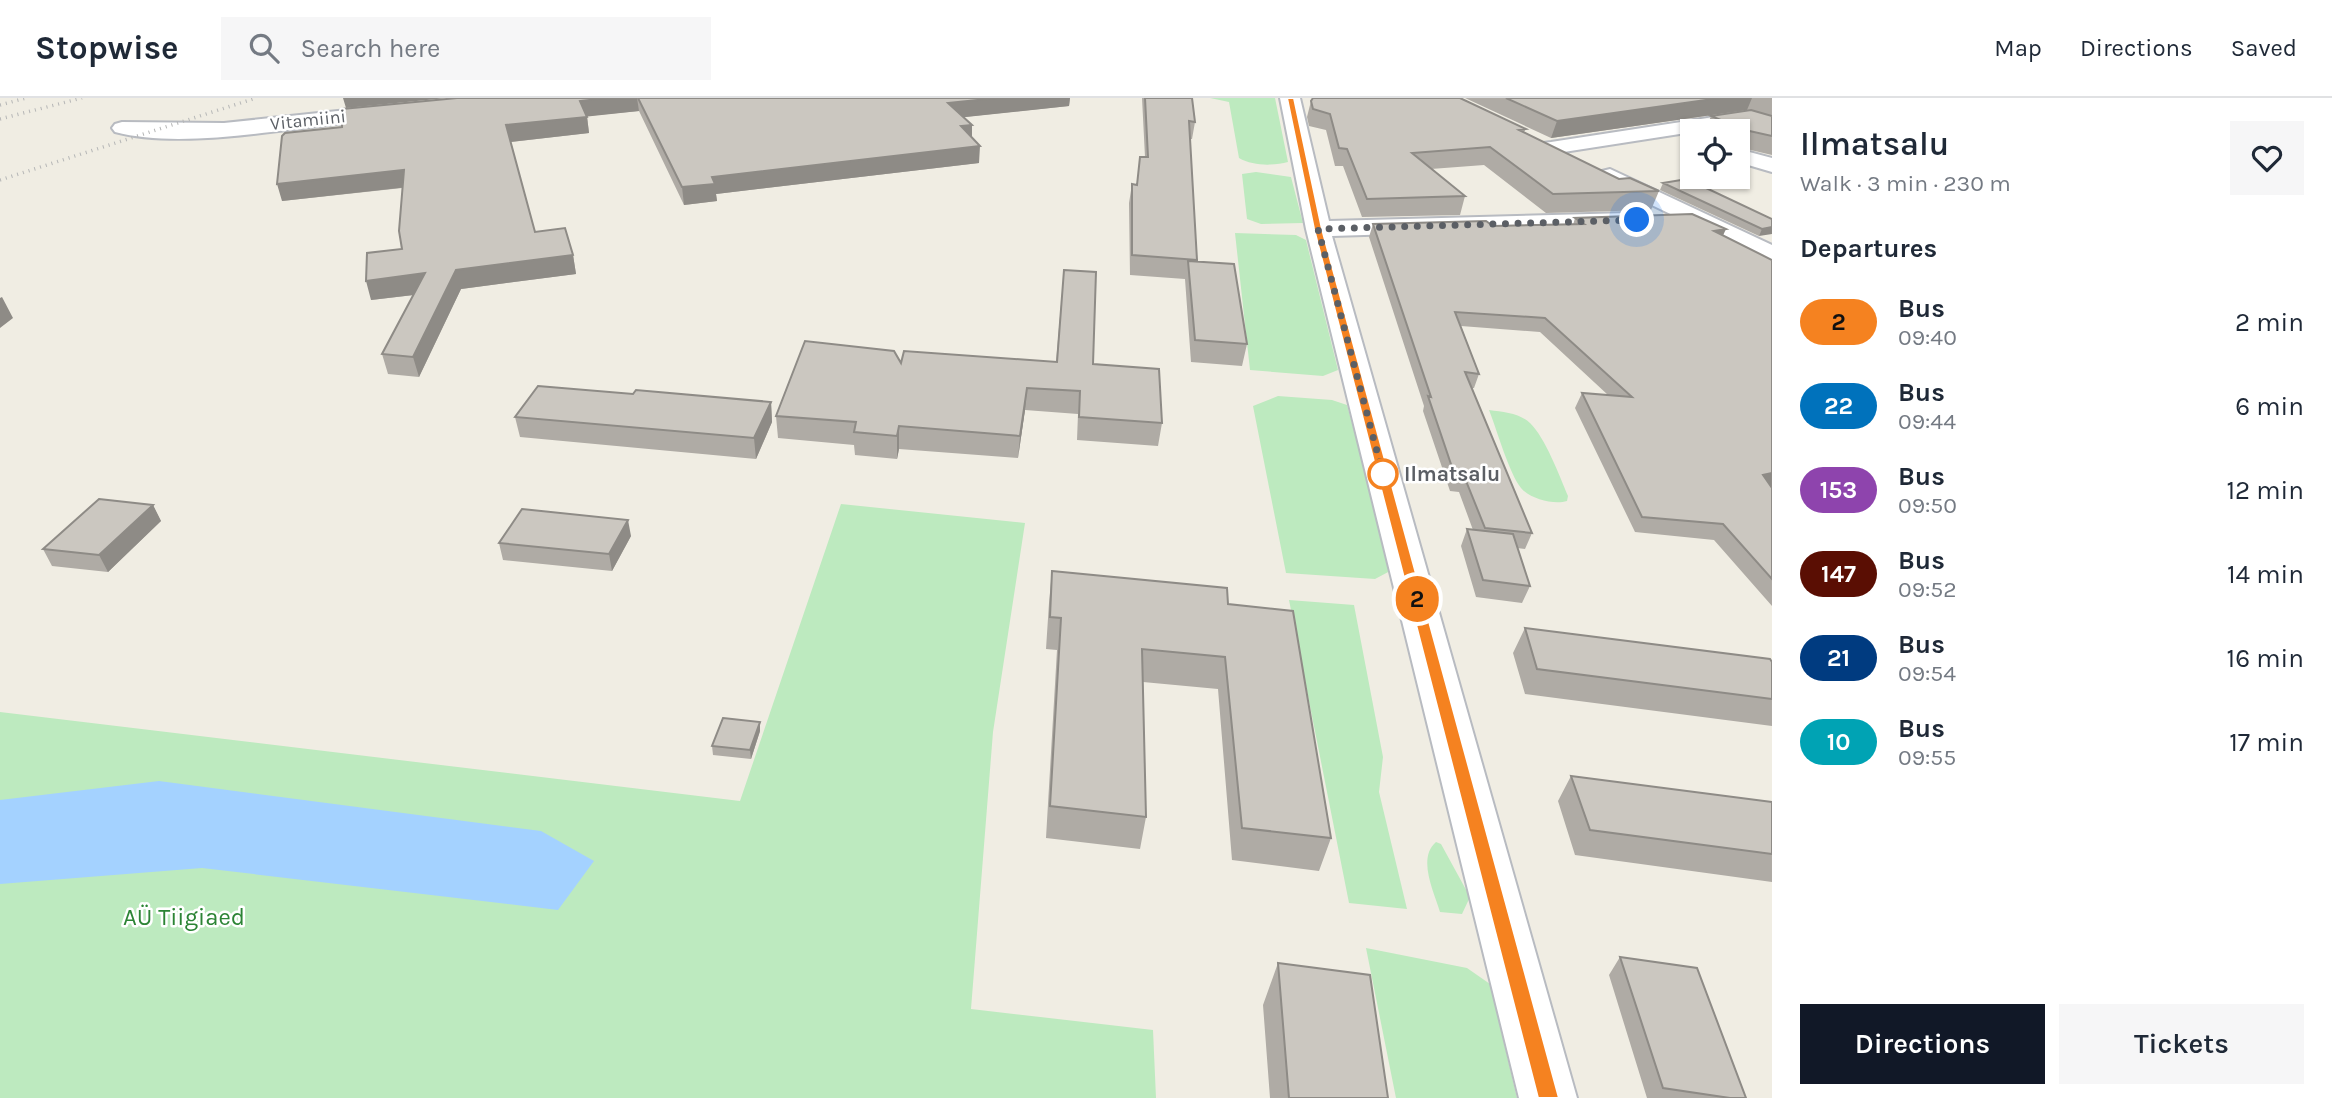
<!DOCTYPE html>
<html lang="en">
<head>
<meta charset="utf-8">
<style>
  body { margin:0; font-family:Karla,sans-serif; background:#f6f6f7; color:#1f2937; height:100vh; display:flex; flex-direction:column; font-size:26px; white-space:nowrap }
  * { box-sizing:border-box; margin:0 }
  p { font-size:23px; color:#747a83 }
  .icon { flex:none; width:38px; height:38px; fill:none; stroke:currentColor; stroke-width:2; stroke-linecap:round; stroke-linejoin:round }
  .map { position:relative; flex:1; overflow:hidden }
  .sheet { display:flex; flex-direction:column; background:#fff; width:560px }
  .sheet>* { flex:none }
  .badge { padding:0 14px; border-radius:23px; font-size:24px; line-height:46px }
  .controls { position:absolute; left:1680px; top:21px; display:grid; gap:14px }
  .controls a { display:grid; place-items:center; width:70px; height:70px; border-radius:0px; background:#fff; box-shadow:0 2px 5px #0004; font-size:35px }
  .you { position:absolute; width:35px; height:35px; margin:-18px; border:5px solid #fff; border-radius:50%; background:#1a73e8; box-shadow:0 0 0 10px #1a73e833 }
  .map>.badge { position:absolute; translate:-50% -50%; box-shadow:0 0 0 4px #fff }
  h2 { padding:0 28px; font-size:26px; line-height:63px }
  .round { display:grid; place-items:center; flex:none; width:74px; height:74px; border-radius:0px; background:#f6f6f7 }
  .summary { display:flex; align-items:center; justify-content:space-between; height:119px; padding:0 28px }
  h1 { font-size:33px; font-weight:600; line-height:52px }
  .action { display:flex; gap:14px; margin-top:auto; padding:14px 28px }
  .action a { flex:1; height:80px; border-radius:0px; background:#111827; color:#fff; font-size:28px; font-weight:600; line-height:80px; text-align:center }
  .action a+a { background:#f6f6f7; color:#1f2937 }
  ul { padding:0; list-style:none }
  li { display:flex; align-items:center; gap:21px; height:84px; padding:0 28px }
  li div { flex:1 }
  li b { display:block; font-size:26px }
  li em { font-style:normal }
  li .badge { min-width:77px; font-weight:700; text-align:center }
  header { display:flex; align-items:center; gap:42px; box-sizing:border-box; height:98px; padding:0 35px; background:#fff; border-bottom:2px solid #e0e1e3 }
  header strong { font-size:33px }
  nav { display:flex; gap:38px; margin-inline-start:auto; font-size:24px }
  .search { width:490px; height:63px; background:#f6f6f7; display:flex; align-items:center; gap:18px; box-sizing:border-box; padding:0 24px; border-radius:0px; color:#747a83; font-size:26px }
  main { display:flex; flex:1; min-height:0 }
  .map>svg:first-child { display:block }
</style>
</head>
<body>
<header>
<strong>Stopwise</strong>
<div class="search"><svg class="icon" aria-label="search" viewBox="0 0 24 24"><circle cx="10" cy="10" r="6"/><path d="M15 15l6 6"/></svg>Search here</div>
<nav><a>Map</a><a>Directions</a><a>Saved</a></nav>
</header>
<main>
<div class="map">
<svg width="1772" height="1000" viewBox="0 0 1772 1000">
  <rect width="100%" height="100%" fill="#f0ede3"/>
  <!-- green -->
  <path fill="#bdeabf" d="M 1210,0 L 1275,0 L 1288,64 C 1273,68 1253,68 1239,60 L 1229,4 Z
    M 1256,74 L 1291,79 L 1303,125 L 1261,126 L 1247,121 L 1242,76 Z
    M 1235,135 L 1296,137 L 1306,142 L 1338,272 L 1323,278 L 1250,272 Z
    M 1278,298 L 1332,302 L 1347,307 L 1392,472 L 1375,481 L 1286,475 L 1253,308 Z
    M 1489,312 C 1504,314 1519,315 1530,325 C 1545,339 1560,379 1568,398 L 1567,403 C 1554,407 1530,401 1521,390 C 1509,375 1497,332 1489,312 Z
    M 841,406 L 1025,425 L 993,634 L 971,911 L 1153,932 L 1156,1000 L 0,1000 L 0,614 L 740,703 Z
    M 1289,502 L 1354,507 L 1383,659 L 1379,694 L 1407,811 L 1349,805 Z
    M 1436,744 L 1441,746 L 1470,799 L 1462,816 L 1440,814 C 1434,794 1417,760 1436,744 Z
    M 1366,850 L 1467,870 L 1490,886 L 1517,1000 L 1396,1000 Z"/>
  <!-- water -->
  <path fill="#a4d2ff" d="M 159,683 L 541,733 L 594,763 L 558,812 L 202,770 L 0,786 L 0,702 Z"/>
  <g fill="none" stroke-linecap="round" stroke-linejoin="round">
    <defs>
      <path id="minor" d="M 1280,0 L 1300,0 L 1329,123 L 1627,115 L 1636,117 L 1639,122 L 1636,127 L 1627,129 L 1332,138 L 1577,1000 L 1519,1000 L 1306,131 Z
        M 395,7 L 402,9 L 405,13 L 402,17 C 378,23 352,24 328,27 C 266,34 175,50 115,34 L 112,30 L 115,26 L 122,24 L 224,25 Z
        M 1746,14 L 1772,23 L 1772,36 L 1744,26 L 1551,56 L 1543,55 L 1540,50 L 1543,45 L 1551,44 Z
        M 1738,51 L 1772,60 L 1772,74 L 1738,64 Z
        M 1610,71 L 1772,147 L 1772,165 L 1602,83 L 1599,78 L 1602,73 Z"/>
    </defs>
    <!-- minor casing -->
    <use href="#minor" stroke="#b8bbc1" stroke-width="4"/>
    <!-- minor -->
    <use href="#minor" fill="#fff" fill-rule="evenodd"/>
    <!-- rail -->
    <path stroke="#b5b6b6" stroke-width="3.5" stroke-dasharray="1 5" stroke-linecap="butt" d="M 0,7 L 26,0
      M 0,21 L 82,0
      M 0,82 L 256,0"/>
  </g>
  <!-- wall -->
  <path fill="#afaba5" d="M 457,0 L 1070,0 L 1069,8 L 964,19 L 972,27 L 972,40 L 979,65 L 716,96 L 717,103 L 684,107 L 639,13 L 587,18 L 589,35 L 511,44 L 535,134 L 573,157 L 576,176 L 461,191 L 419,279 L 388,276 L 382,256 L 414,197 L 371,202 L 402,151 L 402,90 L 282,103 L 342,29 Z
    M 1142,0 L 1192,0 L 1195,24 L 1192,41 L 1190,41 L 1196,163 L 1247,246 L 1242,268 L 1191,264 L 1185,181 L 1130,177 L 1129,105 L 1132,86 L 1137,87 L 1145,59 Z
    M 1465,0 L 1772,0 L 1772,57 L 1738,49 L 1738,33 L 1705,33 L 1711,18 L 1749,12 L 1747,12 L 1551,40 Z
    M 1311,3 L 1526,31 L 1524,34 L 1619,81 L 1659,93 L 1651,112 L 1546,115 L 1484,67 L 1431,71 L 1465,98 L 1460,117 L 1362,119 L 1343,68 L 1335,68 L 1326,32 L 1309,28 L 1307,19 Z
    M 1663,85 L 1772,121 L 1759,138 L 1660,92 Z
    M 1575,120 L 1723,138 L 1772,162 L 1772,388 L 1770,388 L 1772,390 L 1772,508 L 1714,442 L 1635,434 L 1575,310 L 1582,295 L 1608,297 L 1540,234 L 1461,228 L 1479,276 L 1474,290 L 1472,290 L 1532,435 L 1525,451 L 1517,450 L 1530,488 L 1522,505 L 1476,499 L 1461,448 L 1467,431 L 1473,432 L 1459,394 L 1450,393 L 1423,313 L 1424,308 L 1369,139 L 1373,126 L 1493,128 L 1573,127 Z
    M 1064,172 L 1093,266 L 1162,325 L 1158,348 L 1077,342 L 1078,316 L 1025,312 L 1018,360 L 899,351 L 897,361 L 855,357 L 854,347 L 778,340 L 776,318 L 901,265 L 1056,264 Z
    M 633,296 L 771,304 L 772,324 L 756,361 L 520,339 L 515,319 Z
    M 153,407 L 161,423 L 108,474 L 52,468 L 43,451 Z
    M 631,438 L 612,473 L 503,462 L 499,445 Z
    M 1052,473 L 1228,506 L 1331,740 L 1319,773 L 1232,762 L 1218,591 L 1143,584 L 1146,719 L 1140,751 L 1046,740 L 1057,552 L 1046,551 L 1049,505 Z
    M 1525,530 L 1772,564 L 1772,628 L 1525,596 L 1513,555 Z
    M 760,633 L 751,661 L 713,657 L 712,648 Z
    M 1571,678 L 1772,704 L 1772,784 L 1575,757 L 1558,703 Z
    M 1620,859 L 1746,1000 L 1647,1000 L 1609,877 Z
    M 1278,865 L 1388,1000 L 1270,1000 L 1263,907 Z"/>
  <!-- shaded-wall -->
  <path fill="#8e8b86" d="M 343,0 L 447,0 L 346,10 Z
    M 607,0 L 637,0 L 639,13 L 583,19 L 580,3 Z
    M 997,0 L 1070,0 L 1069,8 L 947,21 L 948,5 Z
    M 1720,0 L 1752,0 L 1747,12 L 1551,40 L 1557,23 Z
    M 587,19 L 589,35 L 510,44 L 506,27 Z
    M 972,27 L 972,43 L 961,28 Z
    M 980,48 L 979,65 L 716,96 L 717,103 L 684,107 L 682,89 L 712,79 Z
    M 404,72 L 408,89 L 282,103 L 277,86 Z
    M 1772,129 L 1772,136 L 1759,138 L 1762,131 Z
    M 1726,131 L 1720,144 L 1714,133 Z
    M 573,157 L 576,176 L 461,191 L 419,279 L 413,259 L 456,172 Z
    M 425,175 L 430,195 L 371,202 L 366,183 Z
    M 2,199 L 13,220 L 0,230 L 0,200 Z
    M 1027,290 L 1025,312 L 1018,360 L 1020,338 Z
    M 771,304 L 772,324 L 756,361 L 754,340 Z
    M 899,328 L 899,351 L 897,361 L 897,338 Z
    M 1772,375 L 1772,388 L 1754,392 L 1763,377 Z
    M 153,407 L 161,423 L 108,474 L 99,457 Z
    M 628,422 L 631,438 L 612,473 L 609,456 Z
    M 760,624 L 760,633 L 751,661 L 750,652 Z"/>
  <!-- building -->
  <path fill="#cbc7c0" stroke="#8e8b86" stroke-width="2" d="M 457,0 L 607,0 L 580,3 L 587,19 L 506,27 L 535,134 L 565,130 L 573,157 L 456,172 L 413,259 L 382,256 L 425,175 L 366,183 L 367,155 L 402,151 L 399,133 L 404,72 L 277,86 L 282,38 L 285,35 L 342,29 L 342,11 Z
    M 638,0 L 997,0 L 948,5 L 972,27 L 961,28 L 980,48 L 712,79 L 715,86 L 682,89 Z
    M 1145,0 L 1192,0 L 1195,24 L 1189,23 L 1197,162 L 1132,157 L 1132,86 L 1137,87 L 1140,59 L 1148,59 Z
    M 1313,0 L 1460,0 L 1526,31 L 1519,32 L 1619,81 L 1630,80 L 1659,93 L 1553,96 L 1490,49 L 1412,55 L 1465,98 L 1367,101 L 1347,51 L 1339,50 L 1330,16 L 1313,11 L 1311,3 Z
    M 1506,0 L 1720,0 L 1557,23 Z
    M 1751,12 L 1772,18 L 1772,38 L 1745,32 L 1711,18 Z
    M 1687,81 L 1772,121 L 1772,129 L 1762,131 L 1663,85 Z
    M 1692,116 L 1726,131 L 1714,133 L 1772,162 L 1772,375 L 1763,377 L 1772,390 L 1772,481 L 1723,426 L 1642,419 L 1582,295 L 1632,299 L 1545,220 L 1455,214 L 1479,276 L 1465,274 L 1532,435 L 1485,430 L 1464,378 L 1455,378 L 1428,298 L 1431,299 L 1373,126 L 1486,123 L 1493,128 L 1584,126 L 1575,120 Z
    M 1188,163 L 1234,166 L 1247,246 L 1195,242 Z
    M 1064,172 L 1096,174 L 1093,266 L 1159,271 L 1162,325 L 1079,319 L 1080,293 L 1027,290 L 1020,338 L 899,328 L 897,338 L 854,334 L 856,324 L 776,318 L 805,243 L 894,253 L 901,265 L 904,253 L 1057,264 Z
    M 538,288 L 633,296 L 636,292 L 771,304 L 754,340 L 515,319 Z
    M 99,401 L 153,407 L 99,457 L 43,451 Z
    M 522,411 L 628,422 L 609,456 L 499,445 Z
    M 1467,431 L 1513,436 L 1530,488 L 1483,482 Z
    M 1052,473 L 1227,490 L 1228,506 L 1293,513 L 1331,740 L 1242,730 L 1225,559 L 1142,551 L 1146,719 L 1050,708 L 1061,520 L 1050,519 Z
    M 1525,530 L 1770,561 L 1772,564 L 1772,601 L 1537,571 Z
    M 723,620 L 760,624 L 750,652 L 712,648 Z
    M 1571,678 L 1772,704 L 1772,756 L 1590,732 Z
    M 1620,859 L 1697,870 L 1746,1000 L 1730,1000 L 1663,990 Z
    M 1278,865 L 1370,877 L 1388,1000 L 1289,1000 Z"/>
  <!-- line -->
  <path fill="#f58220" stroke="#fff" stroke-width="2" d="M 1287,0 L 1294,0 L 1322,131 L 1559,1000 L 1538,1000 L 1314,131 Z"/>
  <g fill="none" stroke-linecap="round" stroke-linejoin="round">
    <!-- walk -->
    <path stroke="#5b5f65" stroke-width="7" stroke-dasharray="0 12.6" d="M 1383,376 L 1318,131 L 1637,122"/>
  </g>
  <!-- markers -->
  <circle fill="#fff" stroke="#f58220" stroke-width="3.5" cx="1383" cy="376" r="14"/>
  <g text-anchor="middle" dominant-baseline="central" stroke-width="5" stroke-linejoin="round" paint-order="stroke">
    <!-- far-street labels -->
    <g font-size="18" fill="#5b5f65" stroke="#fff">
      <text transform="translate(308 22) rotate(-6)">Vitamiini</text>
    </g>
    <!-- stop labels -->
    <g font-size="21" font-weight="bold" fill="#5b5f65" stroke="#fff" text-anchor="start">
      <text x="1404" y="376">Ilmatsalu</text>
    </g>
    <!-- near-park labels -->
    <g font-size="24" fill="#2c8435" stroke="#fff">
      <text x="184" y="819">AÜ Tiigiaed</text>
    </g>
  </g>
</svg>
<div class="controls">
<a><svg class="icon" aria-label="locate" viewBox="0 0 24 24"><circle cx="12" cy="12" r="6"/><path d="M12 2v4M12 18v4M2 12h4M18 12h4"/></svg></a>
</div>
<div class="you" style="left:1637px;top:122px"></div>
<b class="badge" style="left:1417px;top:501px;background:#f58220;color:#111">2</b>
</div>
<section class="sheet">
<div class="summary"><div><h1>Ilmatsalu</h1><p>Walk · 3 min · 230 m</p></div><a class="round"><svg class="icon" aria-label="heart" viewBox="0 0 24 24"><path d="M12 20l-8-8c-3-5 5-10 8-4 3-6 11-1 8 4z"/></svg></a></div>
<h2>Departures</h2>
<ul>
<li><span class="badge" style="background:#f58220;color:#111">2</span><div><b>Bus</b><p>09:40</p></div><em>2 min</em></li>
<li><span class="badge" style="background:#0072bc;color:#fff">22</span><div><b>Bus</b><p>09:44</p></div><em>6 min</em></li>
<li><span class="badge" style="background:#8e44ad;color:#fff">153</span><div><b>Bus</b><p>09:50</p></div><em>12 min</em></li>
<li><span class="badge" style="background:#5a0e03;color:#fff">147</span><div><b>Bus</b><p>09:52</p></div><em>14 min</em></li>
<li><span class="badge" style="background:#003b80;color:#fff">21</span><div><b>Bus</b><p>09:54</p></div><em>16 min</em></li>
<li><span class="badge" style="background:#00a3b4;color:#fff">10</span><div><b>Bus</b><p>09:55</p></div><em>17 min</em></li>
</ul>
<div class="action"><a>Directions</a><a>Tickets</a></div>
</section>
</main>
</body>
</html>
